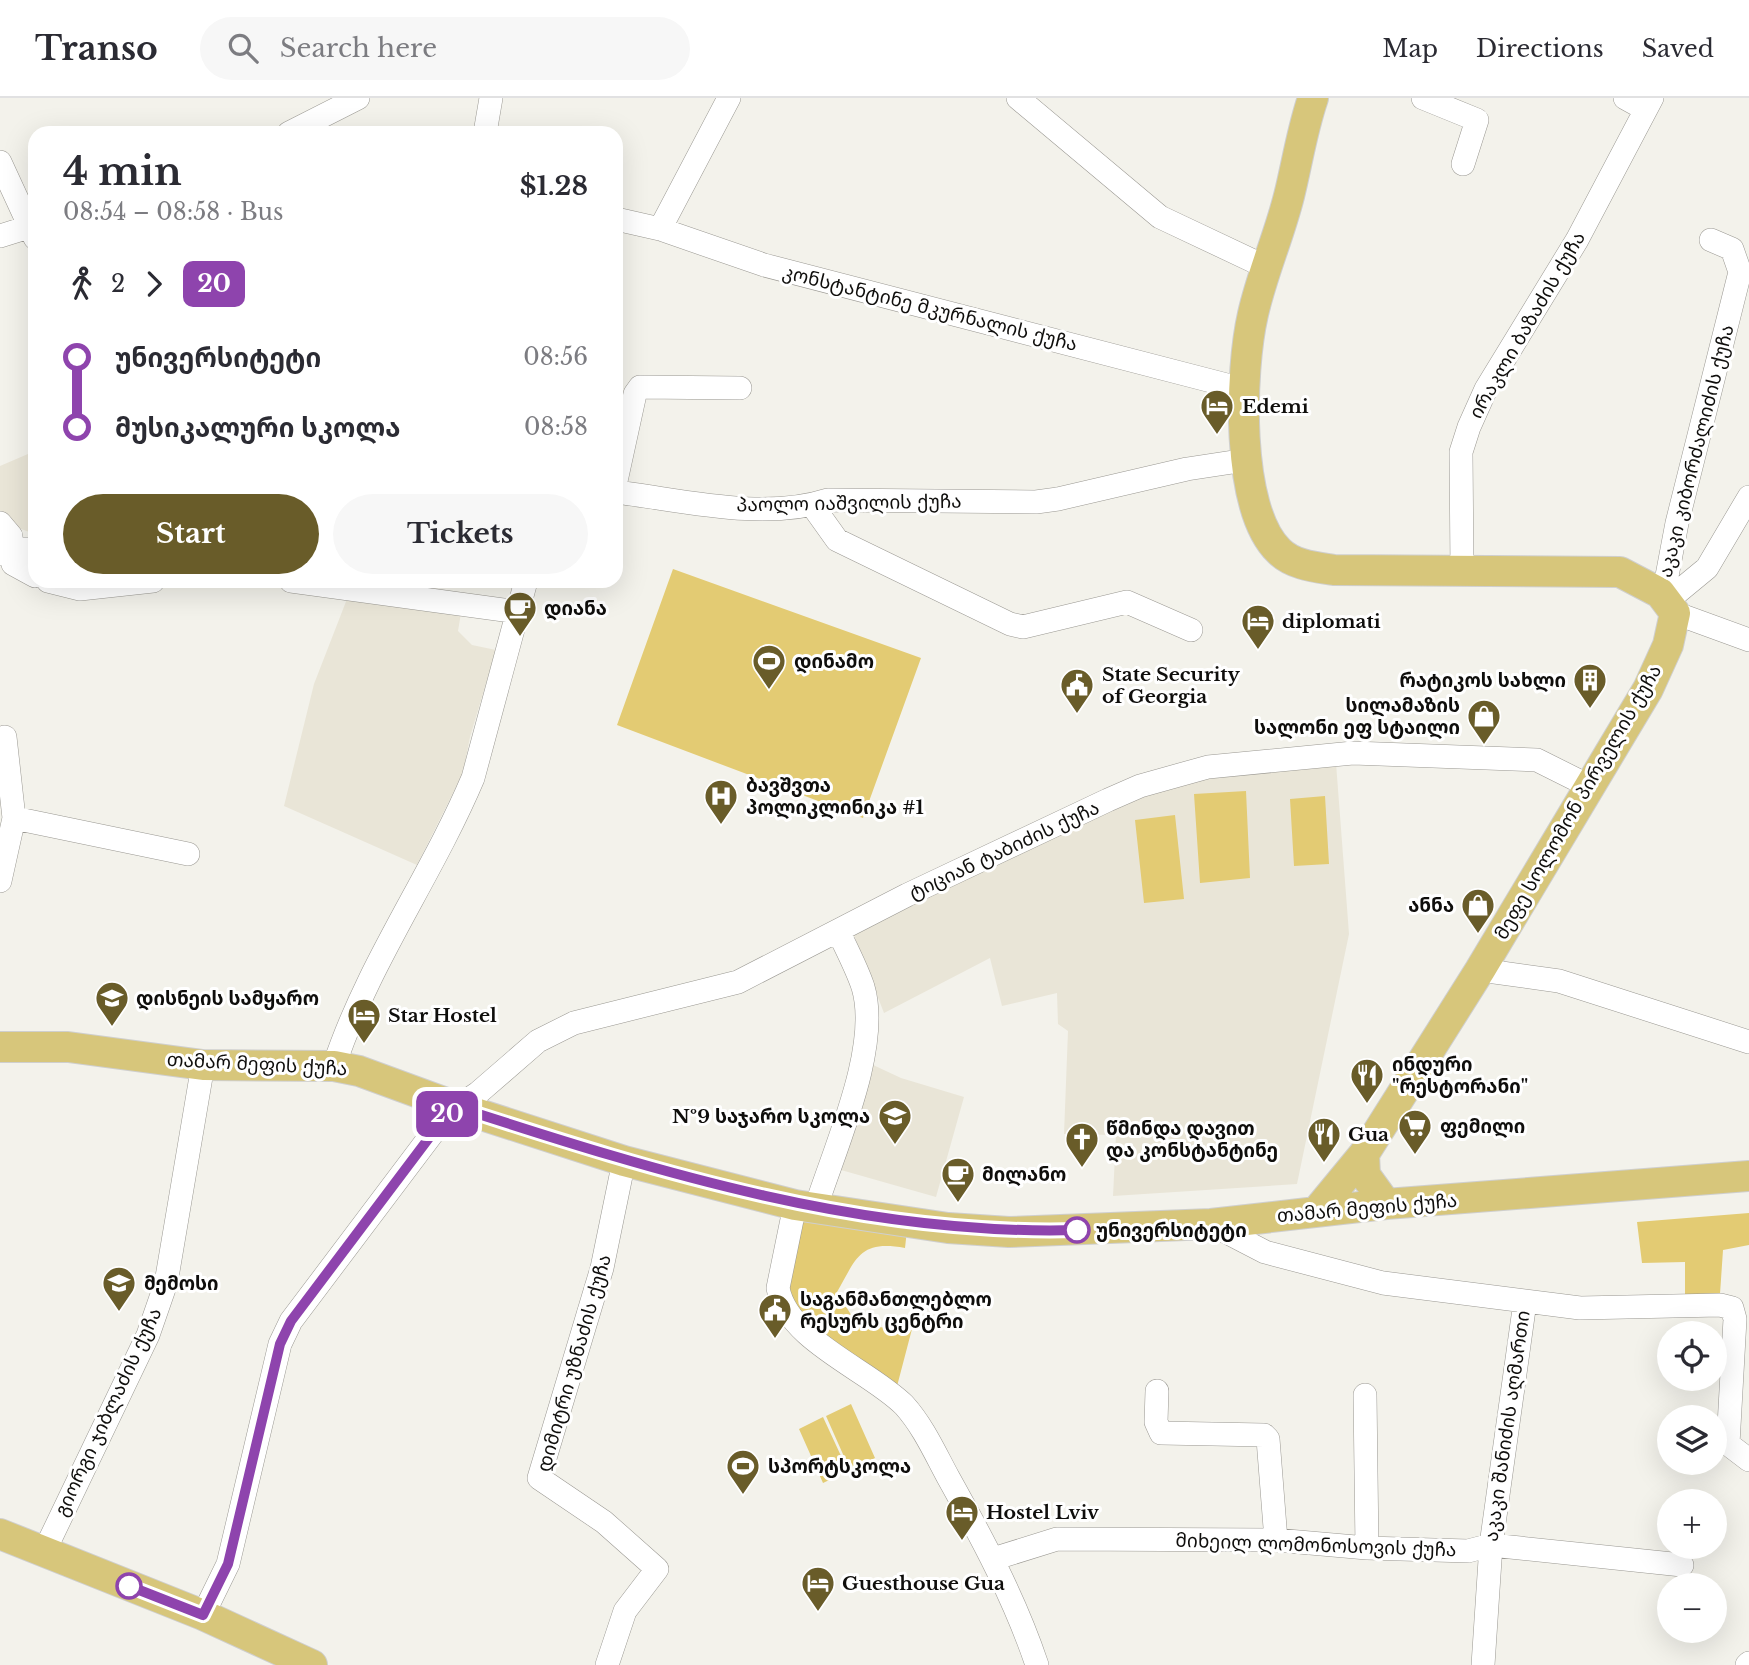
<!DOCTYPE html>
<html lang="en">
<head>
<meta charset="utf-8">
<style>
  body { margin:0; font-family:"Libre Baskerville","Noto Sans Georgian",serif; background:#f7f7f7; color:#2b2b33; height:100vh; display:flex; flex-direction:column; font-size:26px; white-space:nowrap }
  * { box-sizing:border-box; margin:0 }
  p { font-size:23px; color:#7c7c81 }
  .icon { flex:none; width:38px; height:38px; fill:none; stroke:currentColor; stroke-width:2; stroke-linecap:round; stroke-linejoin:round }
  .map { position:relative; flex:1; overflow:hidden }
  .side { position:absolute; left:28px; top:28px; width:595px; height:462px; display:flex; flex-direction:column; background:#fff; border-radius:21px; box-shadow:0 7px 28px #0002 }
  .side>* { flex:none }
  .badge { padding:0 14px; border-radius:10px; font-size:24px; line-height:46px }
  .fabs { position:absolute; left:1657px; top:1223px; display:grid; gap:14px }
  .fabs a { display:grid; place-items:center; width:70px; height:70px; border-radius:50%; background:#fff; box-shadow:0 7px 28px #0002; font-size:35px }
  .map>.badge { position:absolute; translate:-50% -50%; box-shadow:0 0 0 4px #fff }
  .legs { display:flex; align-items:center; gap:10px; height:77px; padding:0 35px; font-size:23px }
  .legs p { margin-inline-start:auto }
  .overview { display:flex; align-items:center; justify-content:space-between; height:119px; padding:0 35px }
  h1 { font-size:38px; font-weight:700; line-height:52px }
  .action { display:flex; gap:14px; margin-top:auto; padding:14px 35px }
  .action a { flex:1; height:80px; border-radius:42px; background:#695c29; color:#fff; font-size:28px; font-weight:700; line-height:80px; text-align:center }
  .action a+a { background:#f7f7f7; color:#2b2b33 }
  ul { padding:0 35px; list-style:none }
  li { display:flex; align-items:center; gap:24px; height:70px; font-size:26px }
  li i { display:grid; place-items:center; width:10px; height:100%; margin:0 9px; background:currentColor }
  li i::after { content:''; width:18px; height:18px; margin:-9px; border:5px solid; border-radius:50%; background:#fff }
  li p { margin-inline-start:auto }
  li:first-child i { background:linear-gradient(#0000 50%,currentColor 0) }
  li:last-child i { background:linear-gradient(currentColor 50%,#0000 0) }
  header { display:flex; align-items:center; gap:42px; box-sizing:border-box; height:98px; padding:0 35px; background:#fff; border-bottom:2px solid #e1e1e2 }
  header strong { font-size:33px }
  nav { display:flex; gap:38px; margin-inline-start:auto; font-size:24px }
  .search { width:490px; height:63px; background:#f7f7f7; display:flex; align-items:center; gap:18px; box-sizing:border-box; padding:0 24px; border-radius:38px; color:#7c7c81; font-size:26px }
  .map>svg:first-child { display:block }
</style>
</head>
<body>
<header>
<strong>Transo</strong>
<div class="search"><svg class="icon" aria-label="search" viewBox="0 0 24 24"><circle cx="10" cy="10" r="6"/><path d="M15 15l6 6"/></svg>Search here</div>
<nav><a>Map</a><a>Directions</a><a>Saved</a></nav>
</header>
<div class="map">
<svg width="1749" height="1567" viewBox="0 0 1749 1567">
  <rect width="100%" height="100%" fill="#f3f2eb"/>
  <!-- built -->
  <path fill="#e9e5d7" d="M 35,353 L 35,436 L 7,426 L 0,416 L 0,368 Z
    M 347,501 L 461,515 L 458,533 L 472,547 L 496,552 L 470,639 L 463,675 L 417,767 L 284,708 L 314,586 Z
    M 1336,665 L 1349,836 L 1297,1086 L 1113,1098 L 1116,1037 L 1064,1036 L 1068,933 L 1058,926 L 1057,895 L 1002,908 L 990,860 L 884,915 L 853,835 L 1163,685 Z
    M 871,966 L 901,980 L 964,999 L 936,1099 L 834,1070 Z"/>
  <!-- green -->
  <path fill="#e3cb73" d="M 673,471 L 921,560 L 863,720 L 617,627 Z
    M 1246,693 L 1250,780 L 1200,785 L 1194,696 Z
    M 1325,698 L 1329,766 L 1294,768 L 1290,701 Z
    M 1175,717 L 1184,801 L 1144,805 L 1135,722 Z
    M 805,1114 L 907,1132 L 905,1150 C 860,1142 857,1159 837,1194 L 858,1228 L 912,1231 L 896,1292 L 809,1230 L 784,1188 Z
    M 1749,1115 L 1749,1147 L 1723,1152 L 1720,1196 L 1685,1196 L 1685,1164 L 1642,1165 L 1637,1124 Z
    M 851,1306 L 875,1360 L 850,1372 L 826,1318 Z
    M 823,1319 L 848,1373 L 823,1385 L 799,1331 Z"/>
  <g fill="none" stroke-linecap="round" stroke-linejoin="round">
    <defs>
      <path id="minor" d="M 1018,0 L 1160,119 L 1268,170
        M 1423,0 L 1477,22 L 1463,66
        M 1625,0 L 1645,11
        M 289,35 L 358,0
        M 485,35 L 491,0
        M 0,64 L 35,140
        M 616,121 L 660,131 L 764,167 L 1246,292
        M 660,131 L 729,0
        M 0,138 L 35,127
        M 616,383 L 635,296 L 640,289 L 740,290
        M 616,394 C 682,402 763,423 828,402 L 1036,404 L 1058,401 L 1187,371 L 1246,362
        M 812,407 L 837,442 L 1010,526 L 1023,529 L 1127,504 L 1191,532
        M 0,425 L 11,438 L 13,466 L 35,478
        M 0,456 L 11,451 L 35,451
        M 1462,471 L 1461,354 L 1469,329 L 1486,291 L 1577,142 L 1652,0
        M 48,483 L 80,491 L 153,483
        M 291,483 L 519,514
        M 1660,495 L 1667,478 L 1677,425 L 1740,174 L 1732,151 L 1711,142
        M 1667,503 L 1707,470 L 1749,399
        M 1675,515 L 1749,542
        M 14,720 L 188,756
        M 0,783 L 14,720 L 5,639
        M 1480,872 L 1559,883 L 1749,944
        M 334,968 C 368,865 431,779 473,680 L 526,483
        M 795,1107 L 778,1190 C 787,1242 869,1272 904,1307 C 923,1328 935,1355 948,1379 C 982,1440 1015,1501 1037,1567
        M 816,1109 C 835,1049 881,949 863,889 C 857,871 847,852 839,835
        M 1211,1126 L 1265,1154 L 1383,1185 L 1580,1210 L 1720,1207 L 1732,1210 L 1735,1221 L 1728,1346 L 1749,1362
        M 1157,1293 L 1156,1324 L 1161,1335 L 1264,1337 L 1268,1341 L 1276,1442
        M 1365,1297 L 1367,1450
        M 44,1454 L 148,1237 L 166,1185 L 203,967
        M 993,1461 L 1057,1441 L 1276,1442 L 1367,1450 L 1468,1453 L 1491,1447 L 1682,1467
        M 203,1517 L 228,1466 L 280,1246 L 291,1223 L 447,1016 L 478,995 L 538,943 L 574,925 L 738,884 L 907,797 L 1108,702 L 1140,688 L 1208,669 L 1353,655 L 1537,662 L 1589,688
        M 607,1567 L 625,1513 L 657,1471 L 604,1424 L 539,1380 L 602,1170 L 624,1063
        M 1483,1567 L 1491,1447 L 1525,1204
        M 1747,1567 L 1749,1565"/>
      <path id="major" d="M 1313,0 C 1302,32 1297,66 1289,98 C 1279,138 1262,176 1253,216 C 1240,272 1235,411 1279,453 C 1293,467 1315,469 1334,472 L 1620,474 L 1660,495 L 1675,515 L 1668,547 L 1648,591 L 1480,872 L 1364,1056 L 1365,1077 L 1386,1106
        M 0,949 L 68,949 L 203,967 L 334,968 L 359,973 L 460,1010 L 624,1063 L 795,1107 L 948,1130 L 1009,1134 L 1211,1126 L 1386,1106 L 1749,1078
        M 1317,1113 L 1364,1056
        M 0,1436 L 203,1517 L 312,1567"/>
    </defs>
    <!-- minor casing -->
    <use href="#minor" stroke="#9a9892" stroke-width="24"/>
    <!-- major casing -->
    <use href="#major" stroke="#cfcfce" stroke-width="32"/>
    <!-- minor -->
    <use href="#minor" stroke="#fff" stroke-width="23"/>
    <!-- major -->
    <use href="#major" stroke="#d7c67b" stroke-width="30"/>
  </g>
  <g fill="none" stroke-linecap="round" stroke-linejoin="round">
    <defs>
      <path id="line-1" d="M 129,1488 L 203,1517 L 228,1466 L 280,1246 L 291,1223 L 447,1016 L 460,1010 C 660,1075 865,1138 1077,1132"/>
    </defs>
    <!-- line-1 casing -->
    <use href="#line-1" stroke="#fff" stroke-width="16"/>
    <!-- line-1 -->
    <use href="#line-1" stroke="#8e44ad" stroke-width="10"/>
  </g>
  <!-- icons -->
  <defs>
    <symbol id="hotel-pin" viewBox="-11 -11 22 30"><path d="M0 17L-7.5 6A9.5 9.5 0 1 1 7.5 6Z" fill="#695c29" stroke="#fff"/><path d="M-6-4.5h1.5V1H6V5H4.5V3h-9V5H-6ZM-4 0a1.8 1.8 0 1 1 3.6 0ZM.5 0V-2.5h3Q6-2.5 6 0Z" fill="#fff"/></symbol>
    <symbol id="cafe-pin" viewBox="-11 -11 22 30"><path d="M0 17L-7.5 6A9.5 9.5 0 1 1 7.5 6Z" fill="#695c29" stroke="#fff"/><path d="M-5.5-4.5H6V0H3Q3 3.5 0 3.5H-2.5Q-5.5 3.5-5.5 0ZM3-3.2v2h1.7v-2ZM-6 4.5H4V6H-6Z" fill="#fff"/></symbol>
    <symbol id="stadium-pin" viewBox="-11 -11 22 30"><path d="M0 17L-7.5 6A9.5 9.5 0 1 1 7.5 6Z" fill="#695c29" stroke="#fff"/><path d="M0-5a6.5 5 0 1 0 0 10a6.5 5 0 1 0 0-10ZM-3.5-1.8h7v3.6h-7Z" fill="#fff"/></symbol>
    <symbol id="building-pin" viewBox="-11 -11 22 30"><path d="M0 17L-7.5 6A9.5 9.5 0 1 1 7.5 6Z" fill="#695c29" stroke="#fff"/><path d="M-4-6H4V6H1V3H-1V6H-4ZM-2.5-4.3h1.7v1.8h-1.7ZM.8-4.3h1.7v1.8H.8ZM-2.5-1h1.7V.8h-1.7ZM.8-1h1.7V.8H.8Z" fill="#fff"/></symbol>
    <symbol id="civic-pin" viewBox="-11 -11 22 30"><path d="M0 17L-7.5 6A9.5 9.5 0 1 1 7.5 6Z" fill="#695c29" stroke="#fff"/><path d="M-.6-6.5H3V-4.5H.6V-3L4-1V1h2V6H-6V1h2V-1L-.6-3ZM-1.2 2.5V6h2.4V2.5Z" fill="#fff"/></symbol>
    <symbol id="shop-pin" viewBox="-11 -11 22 30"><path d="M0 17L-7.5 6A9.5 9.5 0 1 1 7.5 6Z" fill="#695c29" stroke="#fff"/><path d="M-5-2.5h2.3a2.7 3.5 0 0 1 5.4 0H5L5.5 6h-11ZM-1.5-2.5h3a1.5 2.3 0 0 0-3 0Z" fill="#fff"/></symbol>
    <symbol id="hospital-pin" viewBox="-11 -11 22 30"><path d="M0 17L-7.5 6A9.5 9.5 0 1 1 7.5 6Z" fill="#695c29" stroke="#fff"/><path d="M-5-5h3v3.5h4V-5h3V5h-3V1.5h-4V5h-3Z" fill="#fff"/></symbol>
    <symbol id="school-pin" viewBox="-11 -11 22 30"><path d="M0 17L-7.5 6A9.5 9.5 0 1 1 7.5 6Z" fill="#695c29" stroke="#fff"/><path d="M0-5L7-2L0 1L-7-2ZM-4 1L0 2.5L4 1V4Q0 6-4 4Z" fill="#fff"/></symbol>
    <symbol id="restaurant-pin" viewBox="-11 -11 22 30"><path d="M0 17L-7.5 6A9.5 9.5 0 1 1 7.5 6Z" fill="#695c29" stroke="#fff"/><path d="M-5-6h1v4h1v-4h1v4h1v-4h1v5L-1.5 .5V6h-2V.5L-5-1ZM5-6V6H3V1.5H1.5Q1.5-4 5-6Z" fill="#fff"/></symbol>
    <symbol id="supermarket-pin" viewBox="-11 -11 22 30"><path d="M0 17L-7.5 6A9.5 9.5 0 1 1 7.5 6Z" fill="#695c29" stroke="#fff"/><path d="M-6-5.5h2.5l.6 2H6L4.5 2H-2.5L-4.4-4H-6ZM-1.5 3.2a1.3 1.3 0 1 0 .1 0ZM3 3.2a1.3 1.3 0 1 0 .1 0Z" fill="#fff"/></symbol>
    <symbol id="church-pin" viewBox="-11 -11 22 30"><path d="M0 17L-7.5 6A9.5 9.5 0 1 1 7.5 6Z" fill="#695c29" stroke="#fff"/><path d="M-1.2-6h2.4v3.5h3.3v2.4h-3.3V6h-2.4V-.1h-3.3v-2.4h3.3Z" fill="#fff"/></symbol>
    <symbol id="university-pin" viewBox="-11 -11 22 30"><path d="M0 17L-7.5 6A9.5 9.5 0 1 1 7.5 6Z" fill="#695c29" stroke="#fff"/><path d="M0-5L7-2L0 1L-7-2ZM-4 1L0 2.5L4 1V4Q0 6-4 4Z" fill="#fff"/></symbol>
  </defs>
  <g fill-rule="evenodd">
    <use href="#hotel-pin" x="1198" y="289" width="38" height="52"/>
    <use href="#cafe-pin" x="501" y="491" width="38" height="52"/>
    <use href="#hotel-pin" x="1239" y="504" width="38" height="52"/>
    <use href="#stadium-pin" x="750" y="544" width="38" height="52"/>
    <use href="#building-pin" x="1571" y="563" width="38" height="52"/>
    <use href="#civic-pin" x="1058" y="568" width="38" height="52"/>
    <use href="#shop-pin" x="1465" y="599" width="38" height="52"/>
    <use href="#hospital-pin" x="702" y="679" width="38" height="52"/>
    <use href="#shop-pin" x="1459" y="788" width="38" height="52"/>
    <use href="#school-pin" x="93" y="881" width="38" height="52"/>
    <use href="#hotel-pin" x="345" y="898" width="38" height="52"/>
    <use href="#restaurant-pin" x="1348" y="958" width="38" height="52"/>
    <use href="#school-pin" x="876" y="999" width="38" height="52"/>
    <use href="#supermarket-pin" x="1396" y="1009" width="38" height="52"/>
    <use href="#restaurant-pin" x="1305" y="1017" width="38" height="52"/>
    <use href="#church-pin" x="1063" y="1022" width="38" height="52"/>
    <use href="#cafe-pin" x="939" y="1057" width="38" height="52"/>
    <use href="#university-pin" x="100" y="1166" width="38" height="52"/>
    <use href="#civic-pin" x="756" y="1193" width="38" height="52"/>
    <use href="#stadium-pin" x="724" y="1349" width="38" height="52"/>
    <use href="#hotel-pin" x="943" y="1395" width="38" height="52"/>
    <use href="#hotel-pin" x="799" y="1466" width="38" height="52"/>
  </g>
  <!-- markers -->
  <g fill="#fff" stroke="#8e44ad" stroke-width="3.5">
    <circle cx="1077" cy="1132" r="12"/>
    <circle cx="129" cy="1488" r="12"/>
  </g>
  <g text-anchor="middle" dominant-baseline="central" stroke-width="6" stroke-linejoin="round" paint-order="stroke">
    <!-- street labels -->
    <g font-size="19" fill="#0f0e0c" stroke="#fff">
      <text transform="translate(930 210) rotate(14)">კონსტანტინე მკურნალის ქუჩა</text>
      <text transform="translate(1527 227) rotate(-60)">ირაკლი ბაზაძის ქუჩა</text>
      <text transform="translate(1696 353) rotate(-76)">აკაკი კიბორძალიძის ქუჩა</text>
      <text transform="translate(849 405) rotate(-1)">პაოლო იაშვილის ქუჩა</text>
      <text transform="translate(1578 704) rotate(-60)">მეფე სოლომონ პირველის ქუჩა</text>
      <text transform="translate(1004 752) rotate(-25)">ტიციან ტაბიძის ქუჩა</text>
      <text transform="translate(257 966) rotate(3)">თამარ მეფის ქუჩა</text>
      <text transform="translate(1367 1110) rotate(-5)">თამარ მეფის ქუჩა</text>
      <text transform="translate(574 1265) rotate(-74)">დიმიტრი უზნაძის ქუჩა</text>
      <text transform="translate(108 1314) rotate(-65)">გიორგი ჯიბლაძის ქუჩა</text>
      <text transform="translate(1507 1328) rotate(-82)">აკაკი შანიძის აღმართი</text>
      <text transform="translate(1316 1447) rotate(2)">მიხეილ ლომონოსოვის ქუჩა</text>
    </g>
    <!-- poi labels -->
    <g font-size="19" font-weight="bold" fill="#0f0e0c" stroke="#fff" text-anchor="start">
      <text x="1242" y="308">Edemi</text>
      <text x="544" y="510">დიანა</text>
      <text x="1282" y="523">diplomati</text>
      <text x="794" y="563">დინამო</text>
      <text x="1102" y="576">State Security<tspan x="1102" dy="22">of Georgia</tspan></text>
      <text x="1566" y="582" text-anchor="end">რატიკოს სახლი</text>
      <text x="1460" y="607" text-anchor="end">სილამაზის<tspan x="1460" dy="22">სალონი ეფ სტაილი</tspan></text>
      <text x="746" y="687">ბავშვთა<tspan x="746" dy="22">პოლიკლინიკა #1</tspan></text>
      <text x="1454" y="807" text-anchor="end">ანნა</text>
      <text x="136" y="900">დისნეის სამყარო</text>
      <text x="388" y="917">Star Hostel</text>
      <text x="1392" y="966">ინდური<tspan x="1392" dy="22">"რესტორანი"</tspan></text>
      <text x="870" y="1018" text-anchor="end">№9 საჯარო სკოლა</text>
      <text x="1440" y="1028">ფემილი</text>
      <text x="1106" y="1030">წმინდა დავით<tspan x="1106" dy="22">და კონსტანტინე</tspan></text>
      <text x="1348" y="1036">Gua</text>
      <text x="982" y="1076">მილანო</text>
      <text x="144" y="1185">მემოსი</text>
      <text x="800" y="1201">საგანმანთლებლო<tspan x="800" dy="22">რესურს ცენტრი</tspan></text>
      <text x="768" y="1368">სპორტსკოლა</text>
      <text x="986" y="1414">Hostel Lviv</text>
      <text x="842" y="1485">Guesthouse Gua</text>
    </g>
    <!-- stop labels -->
    <g font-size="19" font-weight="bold" fill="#0f0e0c" stroke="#fff" text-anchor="start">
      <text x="1096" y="1132">უნივერსიტეტი</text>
    </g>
  </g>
</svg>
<div class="fabs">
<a><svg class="icon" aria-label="locate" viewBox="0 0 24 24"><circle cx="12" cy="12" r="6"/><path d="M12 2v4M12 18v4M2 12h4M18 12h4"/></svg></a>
<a><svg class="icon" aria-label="layers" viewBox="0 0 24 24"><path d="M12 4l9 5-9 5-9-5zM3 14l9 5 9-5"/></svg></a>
<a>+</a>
<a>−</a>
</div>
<b class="badge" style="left:447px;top:1016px;background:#8e44ad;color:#fff">20</b>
<section class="side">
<div class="overview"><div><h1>4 min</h1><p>08:54 – 08:58 · Bus</p></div><b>$1.28</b></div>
<div class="legs"><svg class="icon" aria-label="walk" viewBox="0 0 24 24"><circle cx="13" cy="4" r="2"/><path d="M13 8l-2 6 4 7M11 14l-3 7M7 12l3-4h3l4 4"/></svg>2<svg class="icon" aria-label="forward" viewBox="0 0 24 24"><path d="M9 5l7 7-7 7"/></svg><b class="badge" style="background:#8e44ad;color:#fff">20</b></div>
<ul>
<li><i style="color:#8e44ad"></i><b>უნივერსიტეტი</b><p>08:56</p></li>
<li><i style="color:#8e44ad"></i><b>მუსიკალური სკოლა</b><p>08:58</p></li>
</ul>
<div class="action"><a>Start</a><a>Tickets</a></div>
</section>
</div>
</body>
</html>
